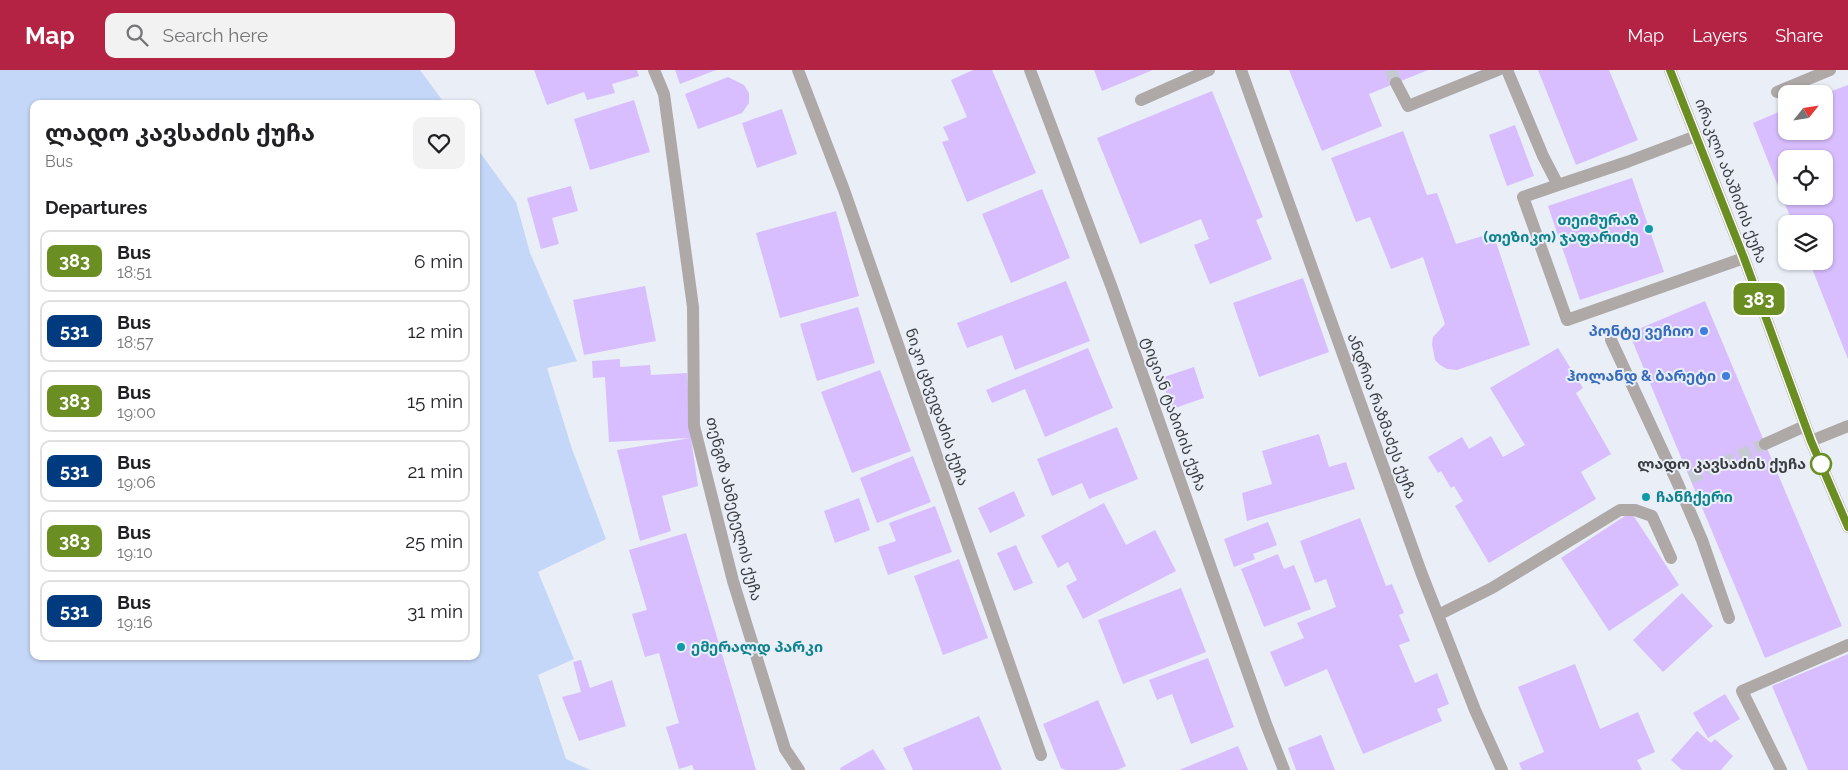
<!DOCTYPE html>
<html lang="en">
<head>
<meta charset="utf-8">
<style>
  body { margin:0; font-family:Raleway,"Noto Sans Georgian",sans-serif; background:#f2f2f2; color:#202124; height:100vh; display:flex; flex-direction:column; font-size:19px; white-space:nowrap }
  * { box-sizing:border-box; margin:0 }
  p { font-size:16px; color:#757577 }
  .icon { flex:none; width:28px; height:28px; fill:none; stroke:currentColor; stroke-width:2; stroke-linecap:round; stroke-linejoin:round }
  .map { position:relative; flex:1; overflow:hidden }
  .side { position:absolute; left:30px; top:30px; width:450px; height:560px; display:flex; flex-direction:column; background:#fff; border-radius:10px; box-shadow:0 1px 4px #0004 }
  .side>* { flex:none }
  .badge { padding:0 10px; border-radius:8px; font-size:18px; line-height:32px }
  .needle { width:32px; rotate:60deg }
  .buttons { position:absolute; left:1778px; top:15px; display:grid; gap:10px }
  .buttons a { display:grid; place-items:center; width:55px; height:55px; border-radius:10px; background:#fff; box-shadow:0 1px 4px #0004; font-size:25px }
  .map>.badge { position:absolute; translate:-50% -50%; box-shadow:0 0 0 2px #fff }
  h2 { padding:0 15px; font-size:19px; line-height:45px }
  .round { display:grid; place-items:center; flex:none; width:52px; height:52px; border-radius:10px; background:#f2f2f2 }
  .overview { display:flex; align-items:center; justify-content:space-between; height:85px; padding:0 15px }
  h1 { font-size:24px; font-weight:700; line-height:38px }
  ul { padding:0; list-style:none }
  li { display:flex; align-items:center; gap:15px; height:62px; margin:0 10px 8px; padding:0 5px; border:2px solid #e0e0e0; border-radius:10px }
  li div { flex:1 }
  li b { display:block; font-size:19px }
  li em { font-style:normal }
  li .badge { min-width:55px; font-weight:700; text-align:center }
  header { display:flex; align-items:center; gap:30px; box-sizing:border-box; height:70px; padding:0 25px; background:#b52344; color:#fff }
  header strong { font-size:24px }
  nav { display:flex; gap:28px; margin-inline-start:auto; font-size:18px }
  .search { width:350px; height:45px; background:#f2f2f2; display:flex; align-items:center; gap:12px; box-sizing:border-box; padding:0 18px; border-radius:10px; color:#757577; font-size:19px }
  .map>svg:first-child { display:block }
</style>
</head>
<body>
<header>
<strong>Map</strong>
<div class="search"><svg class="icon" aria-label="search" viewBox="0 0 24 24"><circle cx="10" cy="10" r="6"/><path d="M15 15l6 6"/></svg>Search here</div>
<nav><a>Map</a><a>Layers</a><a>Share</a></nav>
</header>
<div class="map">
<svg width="1848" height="700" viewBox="0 0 1848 700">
  <rect width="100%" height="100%" fill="#e9eef7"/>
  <!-- green -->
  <path fill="#c5d7f8" d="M 0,0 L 420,0 L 445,34 L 34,34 L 34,586 L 476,586 L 476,77 L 516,132 L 530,183 L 577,291 L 547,298 L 572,379 L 606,469 L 538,502 L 574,589 L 538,605 L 566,689 L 590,700 L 0,700 Z"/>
  <!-- building -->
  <path fill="#d8befe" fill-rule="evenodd" d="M 534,0 L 637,0 L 639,6 L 612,14 L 615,23 L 587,30 L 584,22 L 547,35 Z
    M 675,0 L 716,0 L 680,14 Z
    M 973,0 L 992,0 L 1036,103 L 967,132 L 942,72 L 949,70 L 943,57 L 967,47 L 951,10 Z
    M 1094,0 L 1153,0 L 1102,21 Z
    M 1289,0 L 1428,0 L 1369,24 L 1382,56 L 1322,81 Z
    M 1538,0 L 1609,0 L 1638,70 L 1576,95 Z
    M 728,7 L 744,15 L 749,23 L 749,33 L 742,43 L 698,59 L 685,24 Z
    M 1848,15 L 1848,289 L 1809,191 L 1824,191 L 1824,154 L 1793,154 L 1753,53 L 1786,39 L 1786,61 L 1824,61 L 1824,24 ZM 1786,89 L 1824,89 L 1824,126 L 1786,126 Z
    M 1212,21 L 1263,147 L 1256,150 L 1272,189 L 1210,214 L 1194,175 L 1209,169 L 1201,149 L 1140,174 L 1097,68 Z
    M 634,30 L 650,82 L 590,100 L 574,49 Z
    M 782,39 L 797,84 L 757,98 L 742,53 Z
    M 1515,55 L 1534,106 L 1507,116 L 1489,65 Z
    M 1403,61 L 1427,125 L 1437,123 L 1456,174 L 1493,163 L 1530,275 L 1457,300 L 1447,299 L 1440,295 L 1435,290 L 1432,274 L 1433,267 L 1445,254 L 1423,187 L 1391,199 L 1370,147 L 1356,152 L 1331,88 Z
    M 1632,108 L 1664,202 L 1580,230 L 1548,136 Z
    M 571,116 L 578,141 L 552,148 L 559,174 L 541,179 L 527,128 Z
    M 1042,119 L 1070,188 L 1011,213 L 982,144 Z
    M 836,141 L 859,226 L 780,248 L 756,163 Z
    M 1303,208 L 1329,282 L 1259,307 L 1233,233 Z
    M 1066,211 L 1090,271 L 1015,300 L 1002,265 L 967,278 L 957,253 Z
    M 645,216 L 656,271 L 584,285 L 573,230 Z
    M 1705,231 L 1842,556 L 1765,588 L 1629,263 Z
    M 858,237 L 875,293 L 817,311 L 800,254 Z
    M 1088,278 L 1113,338 L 1045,367 L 1025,319 L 992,333 L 986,320 Z
    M 1558,278 L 1583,318 L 1576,323 L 1611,384 L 1581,402 L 1596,429 L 1489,493 L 1455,436 L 1463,431 L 1454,416 L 1451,418 L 1441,401 L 1438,403 L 1428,387 L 1462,367 L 1469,379 L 1491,366 L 1503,387 L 1525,375 L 1490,318 Z
    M 620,289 L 620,297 L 650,295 L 651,305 L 687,303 L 691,368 L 698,416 L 662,426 L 671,461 L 640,471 L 617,380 L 691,368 L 609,372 L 605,307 L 593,308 L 592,291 Z
    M 1194,297 L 1204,328 L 1172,339 L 1161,308 Z
    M 880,300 L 911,381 L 852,403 L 821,322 Z
    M 1117,357 L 1138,409 L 1089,429 L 1082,413 L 1052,426 L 1037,389 Z
    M 1319,364 L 1329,397 L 1346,392 L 1355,419 L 1247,451 L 1242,423 L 1272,414 L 1262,381 Z
    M 913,386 L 931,432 L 877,453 L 860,408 Z
    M 1014,421 L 1025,446 L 990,463 L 978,438 Z
    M 859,428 L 870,460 L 835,473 L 824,441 Z
    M 1104,433 L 1126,475 L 1155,460 L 1176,501 L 1083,549 L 1066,516 L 1077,510 L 1068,492 L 1058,498 L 1041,466 Z
    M 935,436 L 952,482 L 888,505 L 878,477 L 896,471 L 889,453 Z
    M 1631,442 L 1679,515 L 1609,561 L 1561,488 Z
    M 1360,448 L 1386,516 L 1392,514 L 1404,543 L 1399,545 L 1410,571 L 1399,575 L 1415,613 L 1437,603 L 1449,634 L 1437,639 L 1442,651 L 1363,684 L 1327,599 L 1285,617 L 1270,582 L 1304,568 L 1297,553 L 1336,537 L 1326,509 L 1315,513 L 1300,471 Z
    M 1268,452 L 1277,475 L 1253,484 L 1255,489 L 1234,497 L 1224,469 Z
    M 686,463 L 739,641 L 756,700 L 694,700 L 692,695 L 679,699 L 666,657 L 679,653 L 659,583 L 645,587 L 632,544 L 647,540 L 629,480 Z
    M 1016,475 L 1033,513 L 1014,521 L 997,483 Z
    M 1278,484 L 1284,499 L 1294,495 L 1311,539 L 1264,557 L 1241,499 Z
    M 959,489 L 988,568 L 943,585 L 914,506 Z
    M 1181,518 L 1206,582 L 1123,614 L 1098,550 Z
    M 1682,523 L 1713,556 L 1663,602 L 1633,570 Z
    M 1848,584 L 1848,700 L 1808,700 L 1772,616 Z
    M 1208,588 L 1234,657 L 1191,674 L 1172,624 L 1157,630 L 1149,610 Z
    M 581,590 L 590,618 L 612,610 L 626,656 L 579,671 L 562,627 L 581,622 L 573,592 Z
    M 1575,594 L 1600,659 L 1638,642 L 1655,682 L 1637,690 L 1642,700 L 1522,700 L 1519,693 L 1544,682 L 1518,617 Z
    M 1725,624 L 1740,649 L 1708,668 L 1693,643 Z
    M 1098,630 L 1126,696 L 1117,700 L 1066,700 L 1061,698 L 1043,654 Z
    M 979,646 L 1002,700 L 913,700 L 903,678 Z
    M 1697,661 L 1711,673 L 1715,669 L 1733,686 L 1721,700 L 1682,700 L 1671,690 Z
    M 1321,665 L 1335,700 L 1296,700 L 1288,678 Z
    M 1238,676 L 1248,700 L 1179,700 Z
    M 873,679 L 886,700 L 841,700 L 840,698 Z"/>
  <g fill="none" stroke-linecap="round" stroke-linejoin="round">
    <!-- minor-tunnel -->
    <path stroke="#c6cad2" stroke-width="12" stroke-dasharray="12 6" stroke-linecap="butt" d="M 1391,0 L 1396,13
      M 1690,408 L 1765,374"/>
    <!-- minor -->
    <path stroke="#aea9a7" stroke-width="12" d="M 654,0 L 664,24 L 693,237 L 694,356 L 733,511 L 785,679 L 799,700
      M 798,0 L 844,120 L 1041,685
      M 1030,0 L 1112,218 L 1266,654 L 1284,700
      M 1241,0 L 1421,502 L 1475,640 L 1502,700
      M 1507,0 L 1543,86 L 1558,115 L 1523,127 L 1567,250 L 1744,188
      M 1670,0 L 1744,188 L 1811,371 L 1848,457
      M 1396,13 L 1408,36 L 1498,0
      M 1777,22 L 1830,0
      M 1141,30 L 1209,0
      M 1558,115 L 1627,92 L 1696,66
      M 1611,270 L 1678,414 L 1702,470 L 1729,548
      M 1811,371 L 1848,356
      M 1765,374 L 1805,356
      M 1438,545 L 1492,518 L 1620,440 L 1635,440 L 1652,446 L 1671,488
      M 1781,700 L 1742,621 L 1848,575"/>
  </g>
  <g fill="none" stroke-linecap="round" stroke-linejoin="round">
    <defs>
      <path id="line" d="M 1670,0 L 1744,188 L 1811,371 L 1848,457"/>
    </defs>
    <!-- line casing -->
    <use href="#line" stroke="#fff" stroke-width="11"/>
    <!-- line -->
    <use href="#line" stroke="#6b8e23" stroke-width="8"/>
  </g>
  <!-- markers -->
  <g fill="#0f9aa8" stroke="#e9eef7" stroke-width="2">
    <circle cx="1649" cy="159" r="5"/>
    <circle cx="1646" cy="427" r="5"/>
    <circle cx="681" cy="577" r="5"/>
  </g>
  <g fill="#3f7fe0" stroke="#e9eef7" stroke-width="2">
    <circle cx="1704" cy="261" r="5"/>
    <circle cx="1726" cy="306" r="5"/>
  </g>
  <circle fill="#fff" stroke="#6b8e23" stroke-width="2.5" cx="1821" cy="394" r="10"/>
  <g text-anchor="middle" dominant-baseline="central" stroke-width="4" stroke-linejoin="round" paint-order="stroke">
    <!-- street labels -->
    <g font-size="15" fill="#3a3c40" stroke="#e9eef7">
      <text transform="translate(1731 111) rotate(69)">ირაკლი აბაშიძის ქუჩა</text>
      <text transform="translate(937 337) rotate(71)">ნიკო ცხვედაძის ქუჩა</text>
      <text transform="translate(1174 344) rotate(70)">ტიციან ტაბიძის ქუჩა</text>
      <text transform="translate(1382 346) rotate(70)">ანდრია რაზმაძეს ქუჩა</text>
      <text transform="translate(734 439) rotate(76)">თენგიზ ახმეტელის ქუჩა</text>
    </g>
    <!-- culture labels -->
    <g font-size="15" font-weight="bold" fill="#0d838f" stroke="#e9eef7" text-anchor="start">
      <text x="1639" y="150" text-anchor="end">თეიმურაზ<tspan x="1639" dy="17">(თეზიკო) ჯაფარიძე</tspan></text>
      <text x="1656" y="427">ჩანჩქერი</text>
      <text x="691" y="577">ემერალდ პარკი</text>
    </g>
    <!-- shop labels -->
    <g font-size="15" font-weight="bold" fill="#366cbe" stroke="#e9eef7" text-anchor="end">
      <text x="1694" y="261">პონტე ვეჩიო</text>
      <text x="1716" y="306">ჰოლანდ &amp; ბარეტი</text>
    </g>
    <!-- stop labels -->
    <g font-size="15" font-weight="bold" fill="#3a3c40" stroke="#e9eef7" text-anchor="end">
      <text x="1806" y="394">ლადო კავსაძის ქუჩა</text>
    </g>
  </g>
</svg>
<div class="buttons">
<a><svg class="needle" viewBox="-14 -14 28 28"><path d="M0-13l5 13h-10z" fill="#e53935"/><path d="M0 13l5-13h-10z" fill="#757577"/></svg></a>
<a><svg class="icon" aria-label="locate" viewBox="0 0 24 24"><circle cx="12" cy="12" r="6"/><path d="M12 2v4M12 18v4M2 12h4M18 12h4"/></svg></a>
<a><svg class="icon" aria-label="layers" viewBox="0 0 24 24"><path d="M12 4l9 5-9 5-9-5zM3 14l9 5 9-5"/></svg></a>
</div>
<b class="badge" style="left:1759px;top:229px;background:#6b8e23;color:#fff">383</b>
<section class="side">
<div class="overview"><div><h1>ლადო კავსაძის ქუჩა</h1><p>Bus</p></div><a class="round"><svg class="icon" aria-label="heart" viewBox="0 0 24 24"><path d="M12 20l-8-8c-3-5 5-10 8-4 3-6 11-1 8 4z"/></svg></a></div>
<h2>Departures</h2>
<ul>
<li><span class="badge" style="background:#6b8e23;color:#fff">383</span><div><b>Bus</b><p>18:51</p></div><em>6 min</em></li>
<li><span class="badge" style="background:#003b80;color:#fff">531</span><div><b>Bus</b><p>18:57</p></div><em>12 min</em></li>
<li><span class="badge" style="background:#6b8e23;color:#fff">383</span><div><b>Bus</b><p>19:00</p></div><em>15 min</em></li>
<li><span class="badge" style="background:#003b80;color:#fff">531</span><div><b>Bus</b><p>19:06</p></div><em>21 min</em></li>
<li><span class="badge" style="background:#6b8e23;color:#fff">383</span><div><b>Bus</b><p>19:10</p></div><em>25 min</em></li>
<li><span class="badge" style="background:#003b80;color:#fff">531</span><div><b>Bus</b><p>19:16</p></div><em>31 min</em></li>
</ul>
</section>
</div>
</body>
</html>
